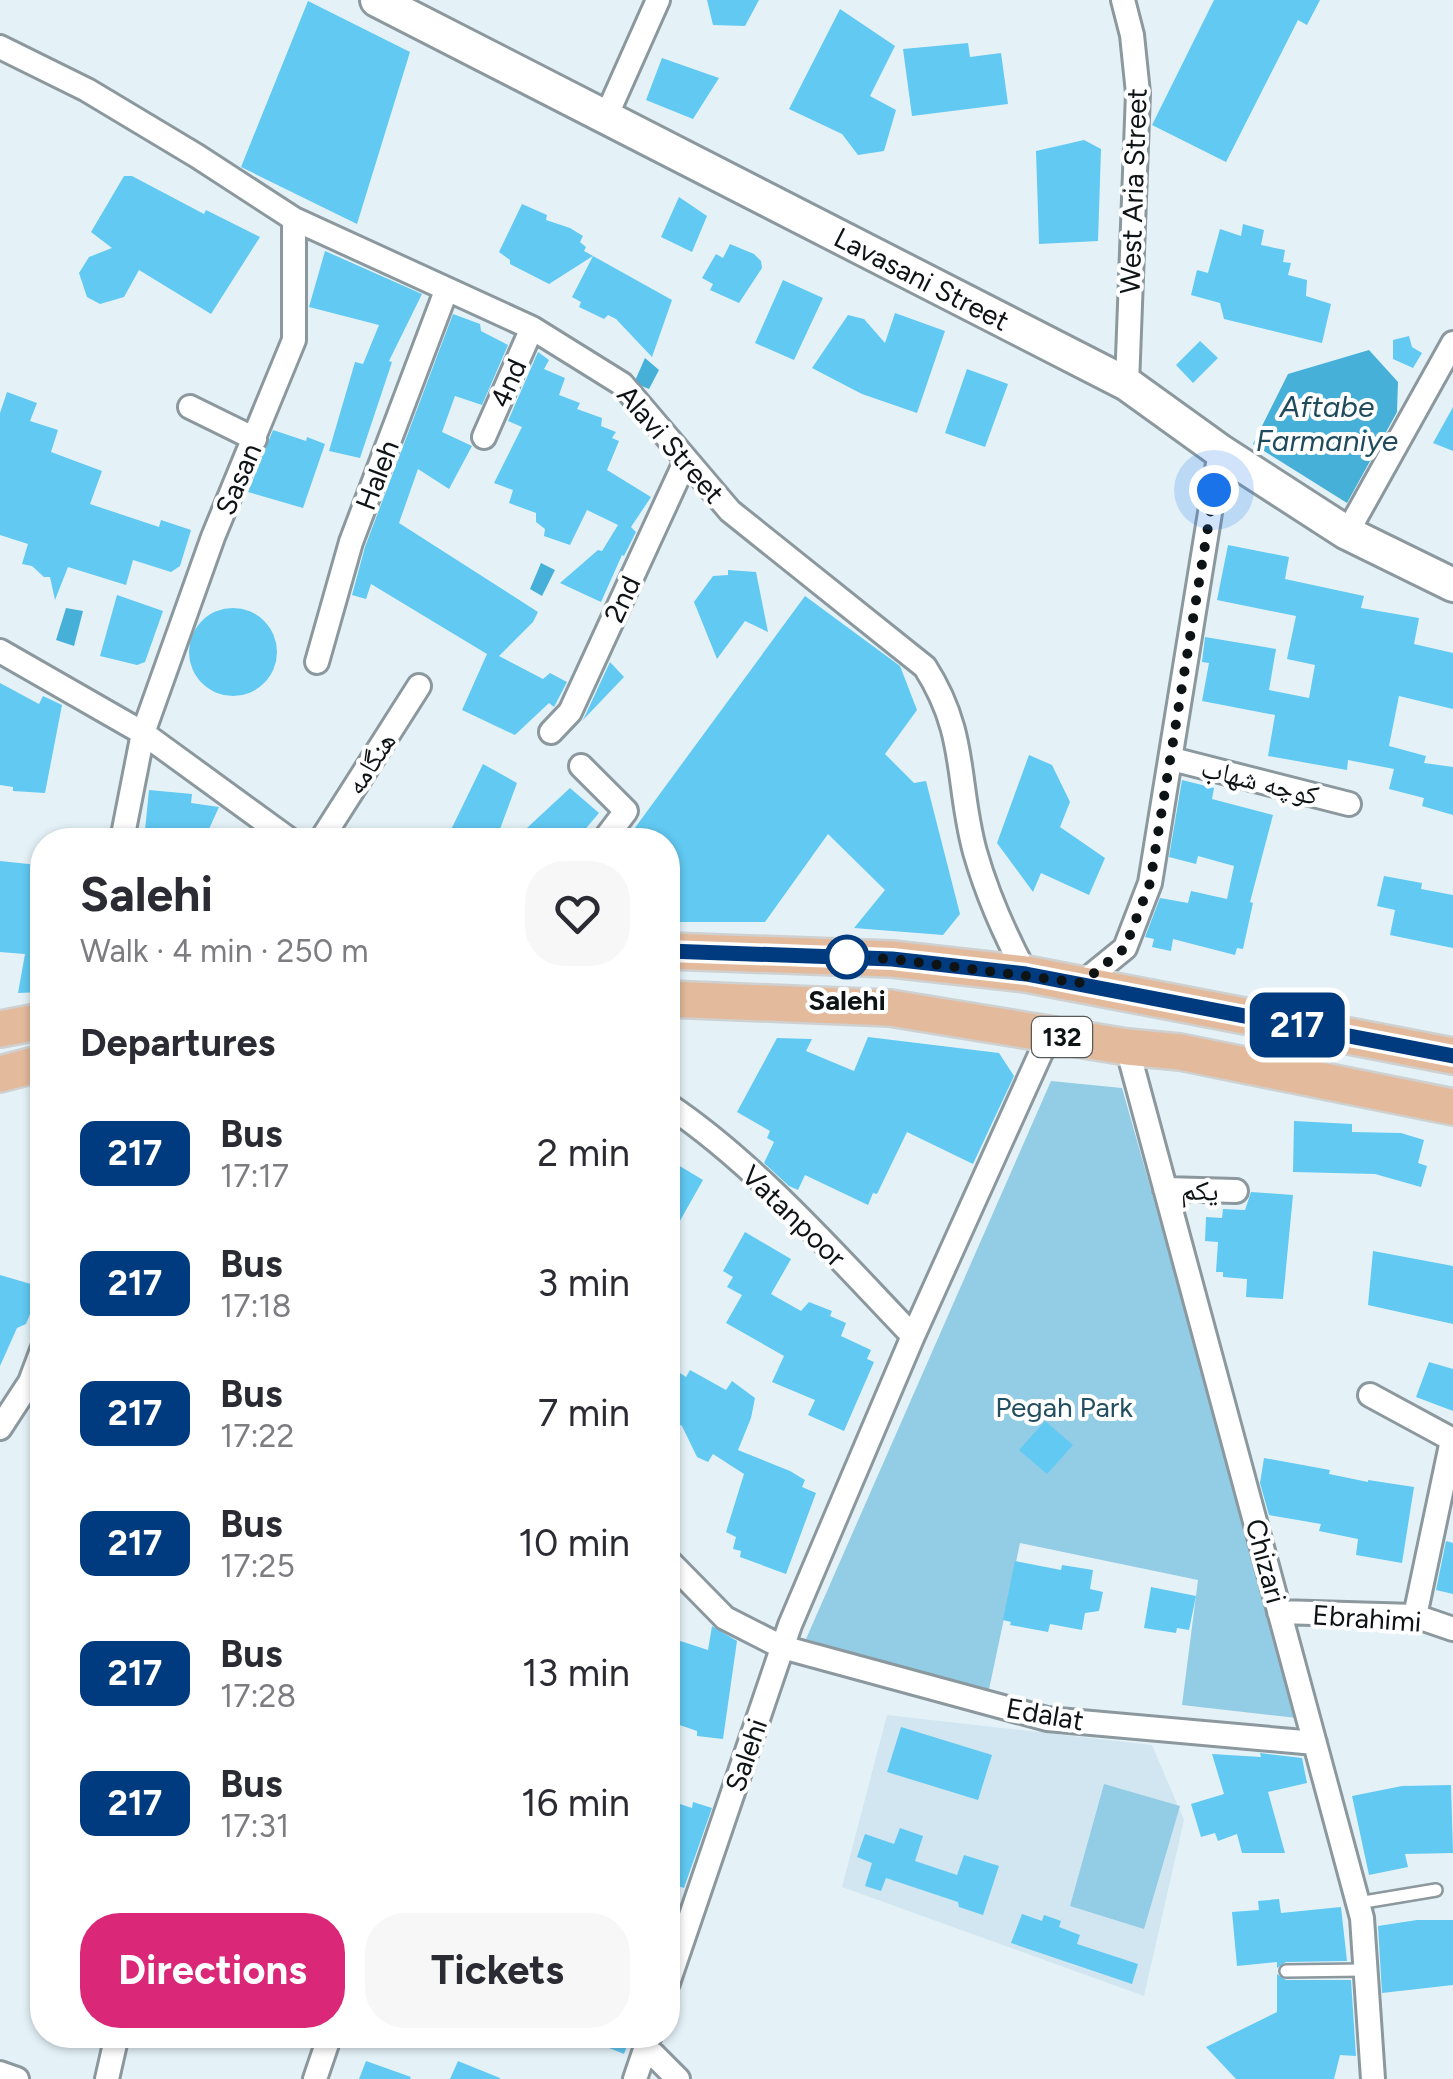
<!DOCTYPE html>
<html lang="en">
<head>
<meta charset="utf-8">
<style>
  body { margin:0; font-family:Figtree,"Noto Naskh Arabic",sans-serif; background:#f7f7f7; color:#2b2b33; height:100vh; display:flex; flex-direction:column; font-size:38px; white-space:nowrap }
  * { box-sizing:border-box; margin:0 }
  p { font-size:32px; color:#7c7c81 }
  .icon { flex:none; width:55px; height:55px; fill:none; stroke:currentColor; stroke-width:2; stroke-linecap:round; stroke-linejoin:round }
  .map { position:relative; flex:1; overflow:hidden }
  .sheet { position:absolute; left:30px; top:828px; width:650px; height:1220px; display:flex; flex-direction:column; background:#fff; border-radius:40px; box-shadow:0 2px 8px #0004 }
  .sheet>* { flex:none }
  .badge { padding:0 20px; border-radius:15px; font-size:35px; line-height:65px }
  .you { position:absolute; width:50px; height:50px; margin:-25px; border:8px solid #fff; border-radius:50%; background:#1a73e8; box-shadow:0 0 0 15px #1a73e833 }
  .map>.badge { position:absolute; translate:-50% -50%; box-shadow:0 0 0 5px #fff }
  h2 { padding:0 50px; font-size:38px; line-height:90px }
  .round { display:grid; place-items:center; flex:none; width:105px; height:105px; border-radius:40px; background:#f7f7f7 }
  .head { display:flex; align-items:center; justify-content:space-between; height:170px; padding:0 50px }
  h1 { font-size:48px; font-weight:700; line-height:75px }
  .primary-button { display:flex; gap:20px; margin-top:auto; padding:20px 50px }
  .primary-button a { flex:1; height:115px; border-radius:40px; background:#db2777; color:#fff; font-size:40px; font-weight:700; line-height:115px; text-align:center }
  .primary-button a+a { background:#f7f7f7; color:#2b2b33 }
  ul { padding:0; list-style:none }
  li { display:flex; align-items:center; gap:30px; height:130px; padding:0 50px }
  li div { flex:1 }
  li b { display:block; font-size:38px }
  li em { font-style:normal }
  li .badge { min-width:110px; font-weight:700; text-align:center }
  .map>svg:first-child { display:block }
</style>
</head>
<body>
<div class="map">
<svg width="1453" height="2079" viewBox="0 0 1453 2079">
  <rect width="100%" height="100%" fill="#e4f2f8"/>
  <!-- built -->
  <path fill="#d1e6f0" d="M 887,1715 L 1152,1745 L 1184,1820 L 1144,1996 L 842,1887 Z"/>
  <!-- green -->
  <path fill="#93cce5" d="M 1051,1081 L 1122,1088 L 1260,1573 L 1297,1718 L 1182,1705 L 1198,1580 L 1020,1543 L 988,1694 L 806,1639 Z
    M 1104,1784 L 1180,1806 L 1144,1929 L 1070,1906 Z"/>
  <!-- water -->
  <path fill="#46b0d8" d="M 1369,350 L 1398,382 L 1397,412 L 1347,503 L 1253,444 L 1288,374 Z
    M 645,358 L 659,370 L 649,389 L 634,383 Z
    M 541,563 L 555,570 L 542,596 L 530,589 Z
    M 66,608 L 83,611 L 74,646 L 56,640 Z"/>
  <!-- building -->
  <path fill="#61c9f2" d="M 707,0 L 759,0 L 745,26 L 713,25 Z
    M 1214,0 L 1320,0 L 1307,25 L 1298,20 L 1226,162 L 1152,125 Z
    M 308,1 L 410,52 L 357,224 L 241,167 Z
    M 840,9 L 895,46 L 870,96 L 896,110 L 884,151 L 858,155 L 842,134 L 789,109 Z
    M 968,43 L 970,57 L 1001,53 L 1008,104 L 912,116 L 903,49 Z
    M 662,58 L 719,78 L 693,119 L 646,100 Z
    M 1084,140 L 1101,149 L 1098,241 L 1039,244 L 1036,151 Z
    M 124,176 L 132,176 L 204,214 L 206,210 L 260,237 L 211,314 L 139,270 L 124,297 L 100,304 L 87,297 L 79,273 L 89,257 L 112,248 L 91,232 Z
    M 679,197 L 707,216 L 692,252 L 661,237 Z
    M 522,204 L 547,215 L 546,220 L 570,228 L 583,236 L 580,242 L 586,247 L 584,251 L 593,256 L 549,284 L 510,264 L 510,260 L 499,252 Z
    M 1243,224 L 1264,230 L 1261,245 L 1285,250 L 1283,262 L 1291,263 L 1288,275 L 1307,280 L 1306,296 L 1331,304 L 1322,343 L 1224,319 L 1220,303 L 1191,295 L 1197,270 L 1208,273 L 1220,229 L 1241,236 Z
    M 730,244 L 754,254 L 761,261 L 762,268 L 739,303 L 710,290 L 713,284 L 702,278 L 716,254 L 723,258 Z
    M 325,251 L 422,294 L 389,361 L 392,362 L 360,458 L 329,451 L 355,362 L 363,364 L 379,325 L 309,307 Z
    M 593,256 L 672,300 L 652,357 L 616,319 L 608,315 L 604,319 L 579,307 L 581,302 L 572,297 Z
    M 783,280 L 823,298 L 794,360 L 755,343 Z
    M 895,313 L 945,331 L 917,413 L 862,394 L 812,368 L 848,315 L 864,319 L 885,343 Z
    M 453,314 L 480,324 L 481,331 L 508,345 L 482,405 L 455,396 L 442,432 L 472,446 L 449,489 L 418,469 L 399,523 L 538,612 L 533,622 L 499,656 L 543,679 L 550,673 L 567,682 L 554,707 L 549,703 L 515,735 L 462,710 L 487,654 L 371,584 L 366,599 L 352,595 L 365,547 Z
    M 1409,336 L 1412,347 L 1422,353 L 1413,368 L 1393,359 L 1393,340 Z
    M 1200,341 L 1218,358 L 1193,383 L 1176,365 Z
    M 538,352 L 549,360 L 544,369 L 565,378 L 559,395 L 580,403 L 577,409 L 602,418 L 601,426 L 616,432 L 612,438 L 619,441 L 607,470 L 651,497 L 631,527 L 636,532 L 624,556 L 622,555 L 601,602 L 560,583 L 598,550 L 602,551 L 618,525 L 587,510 L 570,545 L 544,536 L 545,529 L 536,522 L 536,513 L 509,503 L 513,490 L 494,483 L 522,427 L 508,421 Z
    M 967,369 L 1008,384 L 985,447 L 945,433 Z
    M 7,392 L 37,403 L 30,421 L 58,430 L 51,452 L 102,471 L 90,504 L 159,527 L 161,520 L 191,530 L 180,566 L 171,572 L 133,560 L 126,585 L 68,567 L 55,600 L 50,577 L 44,577 L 32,566 L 22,564 L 28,544 L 0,535 L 0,413 Z
    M 1453,407 L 1453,451 L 1433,443 Z
    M 273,430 L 306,441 L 307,437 L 325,444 L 303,508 L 248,492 Z
    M 1228,545 L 1289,557 L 1285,579 L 1364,596 L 1361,608 L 1419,618 L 1414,644 L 1453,653 L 1453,709 L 1399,696 L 1389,746 L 1426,756 L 1424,763 L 1453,767 L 1453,815 L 1422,806 L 1424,798 L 1389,789 L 1394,769 L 1348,760 L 1347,770 L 1268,756 L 1275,715 L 1202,701 L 1209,663 L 1202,662 L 1205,637 L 1276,649 L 1269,690 L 1309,698 L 1315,665 L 1287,659 L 1296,616 L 1217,600 Z
    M 728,570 L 756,572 L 768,632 L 745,621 L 717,659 L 694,602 L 713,576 L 728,575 Z
    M 117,595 L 163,611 L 145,662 L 137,665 L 100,656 Z
    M 805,596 L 900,666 L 917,710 L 885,754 L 914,783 L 926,781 L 960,914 L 943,935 L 854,928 L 885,890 L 828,834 L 765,922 L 668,922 L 668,840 L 626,840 Z
    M189 652a44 44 0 1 1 88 0a44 44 0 1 1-88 0Z
    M 610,662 L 624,677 L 582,721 L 584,718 Z
    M 0,683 L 39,704 L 43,696 L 62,705 L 45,793 L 13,791 L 13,787 L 0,785 Z
    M 1029,755 L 1052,765 L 1070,802 L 1060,827 L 1105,858 L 1089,895 L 1041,873 L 1033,892 L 997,843 Z
    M 483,764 L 517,783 L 496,840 L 446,840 Z
    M 1182,780 L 1214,788 L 1212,799 L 1273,815 L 1250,902 L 1253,903 L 1243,949 L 1237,948 L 1235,955 L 1173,939 L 1171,951 L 1152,947 L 1154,939 L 1145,937 L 1160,898 L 1188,903 L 1191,891 L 1227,899 L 1234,866 L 1198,856 L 1196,864 L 1169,857 Z
    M 570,788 L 599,813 L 576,840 L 514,840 Z
    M 149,790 L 192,794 L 191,803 L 219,807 L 204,840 L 144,840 Z
    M 0,861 L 38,865 L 32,910 L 42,912 L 42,992 L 18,993 L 25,954 L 0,952 Z
    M 1384,876 L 1422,883 L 1421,889 L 1453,895 L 1453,948 L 1390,935 L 1395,910 L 1377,906 Z
    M 868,1037 L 999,1053 L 1014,1076 L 973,1164 L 907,1132 L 877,1194 L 873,1193 L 868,1205 L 805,1175 L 798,1190 L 789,1186 L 764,1163 L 774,1142 L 767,1138 L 770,1131 L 737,1112 L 777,1038 L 812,1039 L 806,1051 L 854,1071 Z
    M 1294,1121 L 1352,1124 L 1352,1132 L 1401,1133 L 1424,1140 L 1418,1163 L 1427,1166 L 1421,1187 L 1375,1174 L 1293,1172 Z
    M 668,1159 L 703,1180 L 668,1242 Z
    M 1251,1192 L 1293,1195 L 1283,1299 L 1246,1297 L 1247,1279 L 1223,1277 L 1223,1272 L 1216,1272 L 1218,1242 L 1205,1241 L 1206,1217 L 1222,1218 L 1223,1209 L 1245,1210 Z
    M 745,1232 L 791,1259 L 771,1294 L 801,1311 L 809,1302 L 832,1311 L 830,1316 L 846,1323 L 841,1336 L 871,1350 L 867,1359 L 874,1362 L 844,1431 L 808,1415 L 815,1400 L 772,1382 L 784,1356 L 726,1323 L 742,1295 L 727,1287 L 733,1277 L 723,1271 Z
    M 1373,1251 L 1453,1266 L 1453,1324 L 1368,1305 Z
    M 0,1275 L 41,1287 L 26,1324 L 17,1328 L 0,1366 Z
    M 1429,1362 L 1453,1369 L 1453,1411 L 1416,1397 Z
    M 668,1365 L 686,1377 L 690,1370 L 726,1390 L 732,1381 L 755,1398 L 751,1418 L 738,1450 L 790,1471 L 805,1480 L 802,1487 L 816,1493 L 786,1574 L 740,1557 L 741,1551 L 733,1549 L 736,1537 L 726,1532 L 744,1474 L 713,1454 L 708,1462 L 697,1457 L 682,1426 L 668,1418 Z
    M 1045,1421 L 1073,1445 L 1047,1474 L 1019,1450 Z
    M 1264,1458 L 1330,1470 L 1329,1474 L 1368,1482 L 1368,1480 L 1414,1487 L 1402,1563 L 1356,1555 L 1358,1539 L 1319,1531 L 1321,1524 L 1269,1515 L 1260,1483 Z
    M 1446,1541 L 1453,1543 L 1453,1594 L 1436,1590 Z
    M 1015,1561 L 1061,1570 L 1062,1565 L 1093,1570 L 1090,1589 L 1103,1592 L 1099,1611 L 1085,1613 L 1082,1630 L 1050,1624 L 1048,1632 L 1010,1625 L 1011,1622 L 1003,1620 Z
    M 1151,1587 L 1196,1596 L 1189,1630 L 1177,1628 L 1176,1633 L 1144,1628 Z
    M 712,1626 L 737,1641 L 723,1739 L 697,1736 L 697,1731 L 668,1721 L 668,1637 L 708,1650 Z
    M 901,1727 L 992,1755 L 978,1800 L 887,1772 Z
    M 1260,1753 L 1302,1758 L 1307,1783 L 1268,1792 L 1285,1853 L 1242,1853 L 1237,1834 L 1218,1841 L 1215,1833 L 1201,1837 L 1191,1804 L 1224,1794 L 1212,1754 L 1261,1757 Z
    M 1451,1785 L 1453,1853 L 1405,1854 L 1408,1867 L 1369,1875 L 1352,1796 L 1402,1786 Z
    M 668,1800 L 692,1808 L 693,1802 L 712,1808 L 684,1888 L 668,1883 Z
    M 900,1828 L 923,1836 L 915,1861 L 957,1875 L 964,1855 L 999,1866 L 983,1915 L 959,1907 L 958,1902 L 886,1878 L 881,1891 L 865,1886 L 872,1863 L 857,1857 L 865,1834 L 894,1844 Z
    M 1279,1899 L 1281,1913 L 1341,1907 L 1347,1961 L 1286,1962 L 1277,1968 L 1277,1962 L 1237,1966 L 1232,1912 L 1259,1910 L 1258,1901 Z
    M 1022,1914 L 1042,1921 L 1044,1915 L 1061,1921 L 1059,1927 L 1080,1935 L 1077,1944 L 1138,1964 L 1132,1984 L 1011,1943 Z
    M 1417,1920 L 1453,1920 L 1453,1985 L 1382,1993 L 1378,1926 Z
    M 1277,1974 L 1286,1980 L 1351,1980 L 1356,2056 L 1340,2055 L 1334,2079 L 1236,2079 L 1206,2047 L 1277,2012 Z
    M 577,2035 L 631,2035 L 624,2054 Z
    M 366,2061 L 411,2077 L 410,2079 L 359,2079 Z
    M 458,2061 L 500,2078 L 500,2079 L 450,2079 Z"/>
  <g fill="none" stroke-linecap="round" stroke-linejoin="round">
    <defs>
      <path id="lane" d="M 1358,1903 L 1436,1890
        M 1286,1971 L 1364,1970"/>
      <path id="street" d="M 1123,0 L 1132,35 L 1138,93 L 1127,384
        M 0,47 L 87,90 L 197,156 L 294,219 L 532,328 L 622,384 L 730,511 L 925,667 C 968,734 956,782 975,852 C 987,894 1005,935 1026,974
        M 605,119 L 658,0
        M 190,407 L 255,439
        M 484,437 L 532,328
        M 1347,533 L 1453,343
        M 0,651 L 143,733 L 290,840
        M 317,662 L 351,542 L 446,291
        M 551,732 L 570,712 L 686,460
        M 1172,759 L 1349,804
        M 581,766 L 626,811 L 604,840
        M 122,840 L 143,733 L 213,537 L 294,340 L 294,219
        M 321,840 L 419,686
        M 1082,983 L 1125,948 L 1150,883 L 1220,451
        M 1127,1047 L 1362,1918 L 1373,2079
        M 668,1105 C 756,1164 839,1259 913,1336
        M 1165,1189 L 1236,1191
        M 1370,1395 L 1453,1440
        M 0,1428 L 30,1382 L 42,1350
        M 668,1560 L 725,1618 L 782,1647 L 1047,1719 L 1315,1743
        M 1279,1612 L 1415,1616 L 1453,1629
        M 1415,1616 L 1452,1440
        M 668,1983 L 790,1625 L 913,1336 L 1049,1035
        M 646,2047 L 678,2079
        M 0,2073 L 17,2079
        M 107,2079 L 117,2035
        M 315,2079 L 330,2035
        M 635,2079 L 650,2035"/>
      <g id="secondary">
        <path id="s1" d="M 377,0 L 1127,384 L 1220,451 L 1347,533 L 1453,585"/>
      </g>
      <path id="primary" d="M 668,951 L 892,959 L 1026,974 L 1453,1056
        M 668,999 L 890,1008 L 1127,1047 L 1180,1052 L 1453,1107
        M 0,1029 L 42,1021
        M 0,1074 L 42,1063"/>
    </defs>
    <!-- lane casing -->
    <use href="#lane" stroke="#8b989e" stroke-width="16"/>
    <!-- street casing -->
    <use href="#street" stroke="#8b989e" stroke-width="28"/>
    <!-- secondary casing -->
    <use href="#secondary" stroke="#8b989e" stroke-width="38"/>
    <!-- primary casing -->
    <use href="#primary" stroke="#cfd0d0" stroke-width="40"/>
    <!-- lane -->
    <use href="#lane" stroke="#fff" stroke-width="11"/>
    <!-- street -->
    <use href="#street" stroke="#fff" stroke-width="22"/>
    <!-- secondary -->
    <use href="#secondary" stroke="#fff" stroke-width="32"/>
    <!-- primary -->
    <use href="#primary" stroke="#e3ba9c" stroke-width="35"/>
  </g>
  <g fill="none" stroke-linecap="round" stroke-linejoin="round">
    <defs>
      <path id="line" d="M 668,951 L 892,959 L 1026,974 L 1453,1056"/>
    </defs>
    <!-- line casing -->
    <use href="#line" stroke="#fff" stroke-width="22"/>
    <!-- line -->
    <use href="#line" stroke="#003b80" stroke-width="15"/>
    <!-- walk -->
    <path stroke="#0e1315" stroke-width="10" stroke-dasharray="0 18" d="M 847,957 L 892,959 L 1082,983 L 1125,948 L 1150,883 L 1214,490"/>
  </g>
  <!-- markers -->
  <circle fill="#fff" stroke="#003b80" stroke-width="5" cx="847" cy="957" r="20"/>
  <g text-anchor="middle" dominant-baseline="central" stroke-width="8" stroke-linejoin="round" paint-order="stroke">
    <!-- shield labels -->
    <rect fill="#fff" stroke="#565a5b" stroke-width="2.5" x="1032" y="1017" width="60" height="40" rx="8"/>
    <g font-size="25" font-weight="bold" fill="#0e1315">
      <text x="1062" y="1037">132</text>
    </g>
    <!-- street labels -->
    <g font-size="28" fill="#0e1315" stroke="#fff">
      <text transform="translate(1133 191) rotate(-88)">West Aria Street</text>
      <text stroke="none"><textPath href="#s1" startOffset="612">Lavasani Street</textPath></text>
      <text transform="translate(508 383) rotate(-66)">4nd</text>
      <text transform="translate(671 444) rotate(49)">Alavi Street</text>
      <text transform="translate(377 475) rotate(-69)">Haleh</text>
      <text transform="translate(238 479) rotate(-67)">Sasan</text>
      <text transform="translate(622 599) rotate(-65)">2nd</text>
      <text transform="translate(370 763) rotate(-57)">هنگامه</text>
      <text transform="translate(1260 781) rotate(14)">کوچه شهاب</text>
      <text transform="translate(1200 1190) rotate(2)">یکم</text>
      <text transform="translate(794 1216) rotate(44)">Vatanpoor</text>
      <text transform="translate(1266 1561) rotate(75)">Chizari</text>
      <text transform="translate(1367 1618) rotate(4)">Ebrahimi</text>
      <text transform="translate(1045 1714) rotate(10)">Edalat</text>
      <text transform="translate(746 1755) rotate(-71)">Salehi</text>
    </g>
    <!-- stop labels -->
    <g font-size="28" font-weight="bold" fill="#0e1315" stroke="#fff">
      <text x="847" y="1000">Salehi</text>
    </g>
    <!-- park labels -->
    <g font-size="28" fill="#224f60" stroke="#fff">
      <text x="1064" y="1407">Pegah Park</text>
    </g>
    <!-- water labels -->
    <g font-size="30" font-style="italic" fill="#1f4b5d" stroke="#fff">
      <text x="1327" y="406">Aftabe<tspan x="1327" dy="34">Farmaniye</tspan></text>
    </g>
  </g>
</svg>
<div class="you" style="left:1214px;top:490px"></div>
<b class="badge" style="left:1297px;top:1025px;background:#003b80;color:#fff">217</b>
<section class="sheet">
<div class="head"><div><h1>Salehi</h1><p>Walk · 4 min · 250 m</p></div><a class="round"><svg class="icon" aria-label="heart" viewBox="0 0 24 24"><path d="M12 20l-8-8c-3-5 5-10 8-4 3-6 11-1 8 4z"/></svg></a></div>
<h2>Departures</h2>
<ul>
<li><span class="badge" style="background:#003b80;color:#fff">217</span><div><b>Bus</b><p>17:17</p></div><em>2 min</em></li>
<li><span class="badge" style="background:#003b80;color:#fff">217</span><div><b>Bus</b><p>17:18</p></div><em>3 min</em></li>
<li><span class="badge" style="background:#003b80;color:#fff">217</span><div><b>Bus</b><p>17:22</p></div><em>7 min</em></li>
<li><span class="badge" style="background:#003b80;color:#fff">217</span><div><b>Bus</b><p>17:25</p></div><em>10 min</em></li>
<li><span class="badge" style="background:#003b80;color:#fff">217</span><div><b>Bus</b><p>17:28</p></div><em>13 min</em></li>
<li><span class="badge" style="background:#003b80;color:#fff">217</span><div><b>Bus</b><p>17:31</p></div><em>16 min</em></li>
</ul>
<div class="primary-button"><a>Directions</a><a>Tickets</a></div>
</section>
</div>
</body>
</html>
